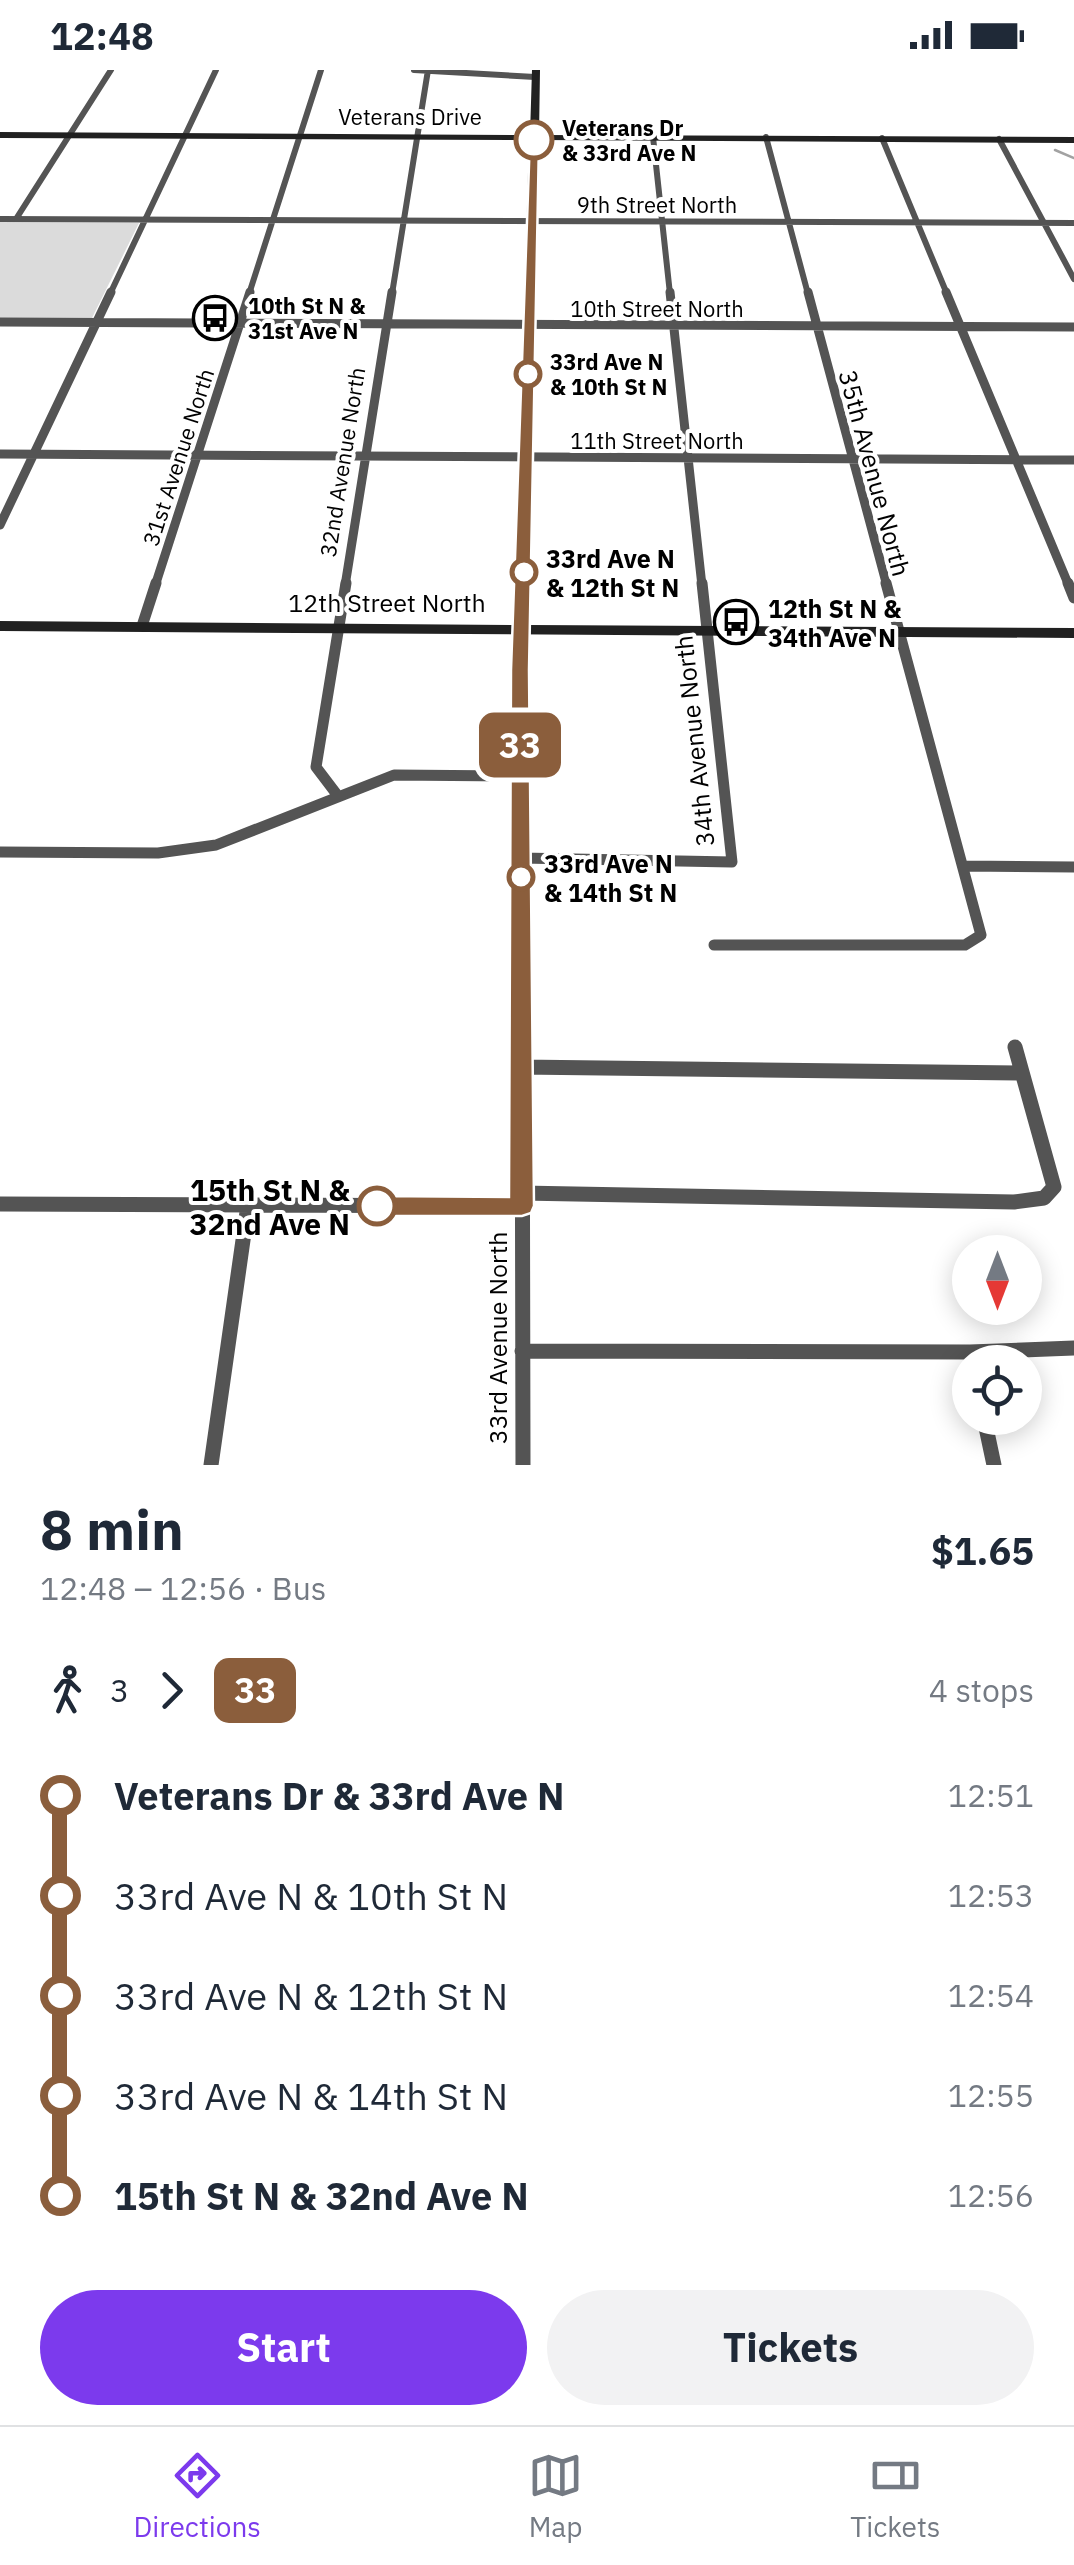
<!DOCTYPE html>
<html lang="en">
<head>
<meta charset="utf-8">
<style>
  body { margin:0; font-family:"IBM Plex Sans",sans-serif; background:#f2f2f3; color:#1f2937; height:100vh; display:flex; flex-direction:column; font-size:38px; white-space:nowrap }
  * { box-sizing:border-box; margin:0 }
  p { font-size:32px; color:#747a83 }
  .icon { flex:none; width:55px; height:55px; fill:none; stroke:currentColor; stroke-width:2; stroke-linecap:round; stroke-linejoin:round }
  .map { position:relative; height:1395px; overflow:hidden }
  .side { display:flex; flex-direction:column; background:#fff; flex:1 }
  .side>* { flex:none }
  .badge { padding:0 20px; border-radius:15px; font-size:35px; line-height:65px }
  .needle { width:65px; rotate:180deg }
  .tools { position:absolute; left:952px; top:1165px; display:grid; gap:20px }
  .tools a { display:grid; place-items:center; width:90px; height:90px; border-radius:50%; background:#fff; box-shadow:0 5px 25px #0003; font-size:50px }
  .map>.badge { position:absolute; translate:-50% -50%; box-shadow:0 0 0 5px #fff }
  .legs { display:flex; align-items:center; gap:15px; height:110px; padding:0 40px; font-size:32px }
  .legs p { margin-inline-start:auto }
  .overview { display:flex; align-items:center; justify-content:space-between; height:170px; padding:0 40px }
  h1 { font-size:55px; font-weight:700; line-height:75px }
  .cta { display:flex; gap:20px; margin-top:auto; padding:20px 40px }
  .cta a { flex:1; height:115px; border-radius:60px; background:#7c3aed; color:#fff; font-size:40px; font-weight:700; line-height:115px; text-align:center }
  .cta a+a { background:#f2f2f3; color:#1f2937 }
  ul { padding:0 40px; list-style:none }
  li { display:flex; align-items:center; gap:35px; height:100px; font-size:38px }
  li i { display:grid; place-items:center; width:15px; height:100%; margin:0 12px; background:currentColor }
  li i::after { content:''; width:25px; height:25px; margin:-12px; border:8px solid; border-radius:50%; background:#fff }
  li p { margin-inline-start:auto }
  li:first-child i { background:linear-gradient(#0000 50%,currentColor 0) }
  li:last-child i { background:linear-gradient(currentColor 50%,#0000 0) }
  .status { display:flex; justify-content:space-between; align-items:center; height:70px; padding:0 50px; background:#fff; direction:ltr }
  .status svg { height:28px; fill:currentColor }
  .tabs { display:flex; justify-content:space-around; align-items:center; height:140px; border-top:2px solid #e0e1e3; background:#fff; font-size:28px; color:#747a83 }
  .tabs a { display:grid; justify-items:center; gap:5px }
  .tabs .selected { color:#7c3aed }
  .map>svg:first-child { display:block }
</style>
</head>
<body>
<div class="status"><b>12:48</b><svg viewBox="0 0 49 12"><path d="M0 12V9h3v3zM5 12V6h3v6zM10 12V3h3v9zM15 12V0h3v12zM26 1h20v11H26zM47 4h2v5h-2z"/></svg></div>
<div class="map">
<svg width="1074" height="1395" viewBox="0 0 1074 1395">
  <rect width="100%" height="100%" fill="#fff"/>
  <!-- green -->
  <path fill="#dbdbdb" d="M 0,152 L 139,153 L 91,250 L 0,249 Z"/>
  <g fill="none" stroke-linecap="round" stroke-linejoin="round">
    <!-- stream -->
    <path stroke="#a2a2a2" stroke-width="2.5" d="M 1055,80 L 1074,88"/>
    <!-- street-far3 -->
    <path stroke="#545454" stroke-width="6" d="M 414,0 L 535,7
      M 653,67 L 670,224
      M 766,67 L 808,224
      M 882,68 L 947,224
      M 999,69 L 1074,209
      M 0,149 L 1074,153
      M 16,149 L 111,0
      M 110,224 L 216,0
      M 249,224 L 321,0
      M 392,224 L 428,0"/>
    <!-- street-far2 -->
    <path stroke="#545454" stroke-width="9" d="M 670,222 L 702,516
      M 808,222 L 887,516
      M 946,222 L 1069,516
      M 0,252 L 1074,257
      M 0,384 L 1074,390
      M 0,455 L 111,222
      M 155,516 L 250,222
      M 345,516 L 392,222"/>
    <!-- street-far1 -->
    <path stroke="#545454" stroke-width="11" d="M 1068,513 L 1074,528
      M 142,556 L 156,513
      M 522,558 L 522,897
      M 338,726 L 316,697 L 346,513
      M 0,782 L 158,783 L 216,775 L 394,705 L 521,706
      M 521,788 L 732,792 L 702,513
      M 963,796 L 1074,797
      M 714,875 L 965,875 L 981,865 L 886,513"/>
    <!-- street -->
    <path stroke="#545454" stroke-width="15" d="M 522,895 L 523,1395
      M 521,997 L 1022,1003
      M 521,1123 L 1014,1132 L 1044,1128 L 1054,1117 L 1015,977
      M 0,1134 L 522,1136
      M 522,1281 L 970,1282 L 1074,1278
      M 984,1348 L 994,1395
      M 211,1395 L 248,1135"/>
    <!-- secondary -->
    <path fill="#212121" fill-rule="evenodd" d="M 532,0 L 540,0 L 539,65 L 1074,67 L 1074,73 L 539,70 L 530,555 L 1074,558 L 1074,568 L 0,561 L 0,551 L 514,555 L 529,70 L 0,68 L 0,62 L 530,65 Z"/>
  </g>
  <!-- line-1 -->
  <path fill="#8b5e3c" stroke="#fff" stroke-width="2.5" d="M 530,67 L 539,70 L 529,600 L 534,1136 L 531,1143 L 522,1146 L 377,1146 L 368,1143 L 364,1136 L 368,1129 L 377,1126 L 509,1127 L 511,600 Z"/>
  <!-- icons -->
  <defs>
    <symbol id="bus-ring" viewBox="-11 -11 22 22"><circle r="9.5" fill="#fff" stroke="#000" stroke-width="1.5"/><path d="M-5-6H5V4H4V6H2V4H-2V6H-4V4H-5ZM-3.5-4V0h7V-4ZM-3.5 1.2v1.5H-2V1.2ZM2 1.2v1.5H3.5V1.2Z" fill="#000"/></symbol>
  </defs>
  <g fill-rule="evenodd">
    <use href="#bus-ring" x="190" y="223" width="50" height="50"/>
    <use href="#bus-ring" x="711" y="527" width="50" height="50"/>
  </g>
  <!-- markers -->
  <g fill="#fff" stroke="#8b5e3c" stroke-width="5">
    <circle cx="534" cy="70" r="18"/>
    <circle cx="528" cy="304" r="12"/>
    <circle cx="524" cy="502" r="12"/>
    <circle cx="521" cy="807" r="12"/>
    <circle cx="377" cy="1136" r="18"/>
  </g>
  <g text-anchor="middle" dominant-baseline="central" stroke-width="8" stroke-linejoin="round" paint-order="stroke">
    <!-- far-street labels -->
    <g font-size="22" fill="#000" stroke="#fff">
      <text x="410" y="46">Veterans Drive</text>
      <text x="657" y="134">9th Street North</text>
      <text x="657" y="238">10th Street North</text>
      <text x="657" y="370">11th Street North</text>
      <text transform="translate(178 387) rotate(-72)">31st Avenue North</text>
      <text transform="translate(342 392) rotate(-81)">32nd Avenue North</text>
    </g>
    <!-- far-stop labels -->
    <g font-size="22" font-weight="bold" fill="#000" stroke="#fff" text-anchor="start">
      <text x="562" y="57">Veterans Dr<tspan x="562" dy="25">&amp; 33rd Ave N</tspan></text>
      <text x="550" y="291">33rd Ave N<tspan x="550" dy="25">&amp; 10th St N</tspan></text>
    </g>
    <!-- far-poi labels -->
    <g font-size="22" font-weight="bold" fill="#000" stroke="#fff" text-anchor="start">
      <text x="248" y="235">10th St N &amp;<tspan x="248" dy="25">31st Ave N</tspan></text>
    </g>
    <!-- street labels -->
    <g font-size="25" fill="#000" stroke="#fff">
      <text transform="translate(875 403) rotate(75)">35th Avenue North</text>
      <text x="387" y="532">12th Street North</text>
      <text transform="translate(694 671) rotate(-96)">34th Avenue North</text>
      <text transform="translate(497 1268) rotate(-90)">33rd Avenue North</text>
    </g>
    <!-- stop labels -->
    <g font-size="25" font-weight="bold" fill="#000" stroke="#fff" text-anchor="start">
      <text x="546" y="488">33rd Ave N<tspan x="546" dy="29">&amp; 12th St N</tspan></text>
      <text x="544" y="793">33rd Ave N<tspan x="544" dy="29">&amp; 14th St N</tspan></text>
    </g>
    <!-- poi labels -->
    <g font-size="25" font-weight="bold" fill="#000" stroke="#fff" text-anchor="start">
      <text x="768" y="538">12th St N &amp;<tspan x="768" dy="29">34th Ave N</tspan></text>
    </g>
    <!-- near-stop labels -->
    <g font-size="30" font-weight="bold" fill="#000" stroke="#fff" text-anchor="end">
      <text x="350" y="1119">15th St N &amp;<tspan x="350" dy="34">32nd Ave N</tspan></text>
    </g>
  </g>
</svg>
<div class="tools">
<a><svg class="needle" viewBox="-14 -14 28 28"><path d="M0-13l5 13h-10z" fill="#e53935"/><path d="M0 13l5-13h-10z" fill="#747a83"/></svg></a>
<a><svg class="icon" aria-label="locate" viewBox="0 0 24 24"><circle cx="12" cy="12" r="6"/><path d="M12 2v4M12 18v4M2 12h4M18 12h4"/></svg></a>
</div>
<b class="badge" style="left:520px;top:675px;background:#8b5e3c;color:#fff">33</b>
</div>
<section class="side">
<div class="overview"><div><h1>8 min</h1><p>12:48 – 12:56 · Bus</p></div><b>$1.65</b></div>
<div class="legs"><svg class="icon" aria-label="walk" viewBox="0 0 24 24"><circle cx="13" cy="4" r="2"/><path d="M13 8l-2 6 4 7M11 14l-3 7M7 12l3-4h3l4 4"/></svg>3<svg class="icon" aria-label="forward" viewBox="0 0 24 24"><path d="M9 5l7 7-7 7"/></svg><b class="badge" style="background:#8b5e3c;color:#fff">33</b><p>4 stops</p></div>
<ul>
<li><i style="color:#8b5e3c"></i><b>Veterans Dr &amp; 33rd Ave N</b><p>12:51</p></li>
<li><i style="color:#8b5e3c"></i><span>33rd Ave N &amp; 10th St N</span><p>12:53</p></li>
<li><i style="color:#8b5e3c"></i><span>33rd Ave N &amp; 12th St N</span><p>12:54</p></li>
<li><i style="color:#8b5e3c"></i><span>33rd Ave N &amp; 14th St N</span><p>12:55</p></li>
<li><i style="color:#8b5e3c"></i><b>15th St N &amp; 32nd Ave N</b><p>12:56</p></li>
</ul>
<div class="cta"><a>Start</a><a>Tickets</a></div>
</section>
<nav class="tabs">
<a class="selected"><svg class="icon" aria-label="directions" viewBox="0 0 24 24"><path d="M12 3l9 9-9 9-9-9zM9 14v-3h6M13 9l2 2-2 2"/></svg>Directions</a>
<a><svg class="icon" aria-label="map" viewBox="0 0 24 24"><path d="M3 6l6-2 6 2 6-2v14l-6 2-6-2-6 2zM9 4v14M15 6v14"/></svg>Map</a>
<a><svg class="icon" aria-label="tickets" viewBox="0 0 24 24"><path d="M3 7h18v10H3zM15 7v10"/></svg>Tickets</a>
</nav>
</body>
</html>
